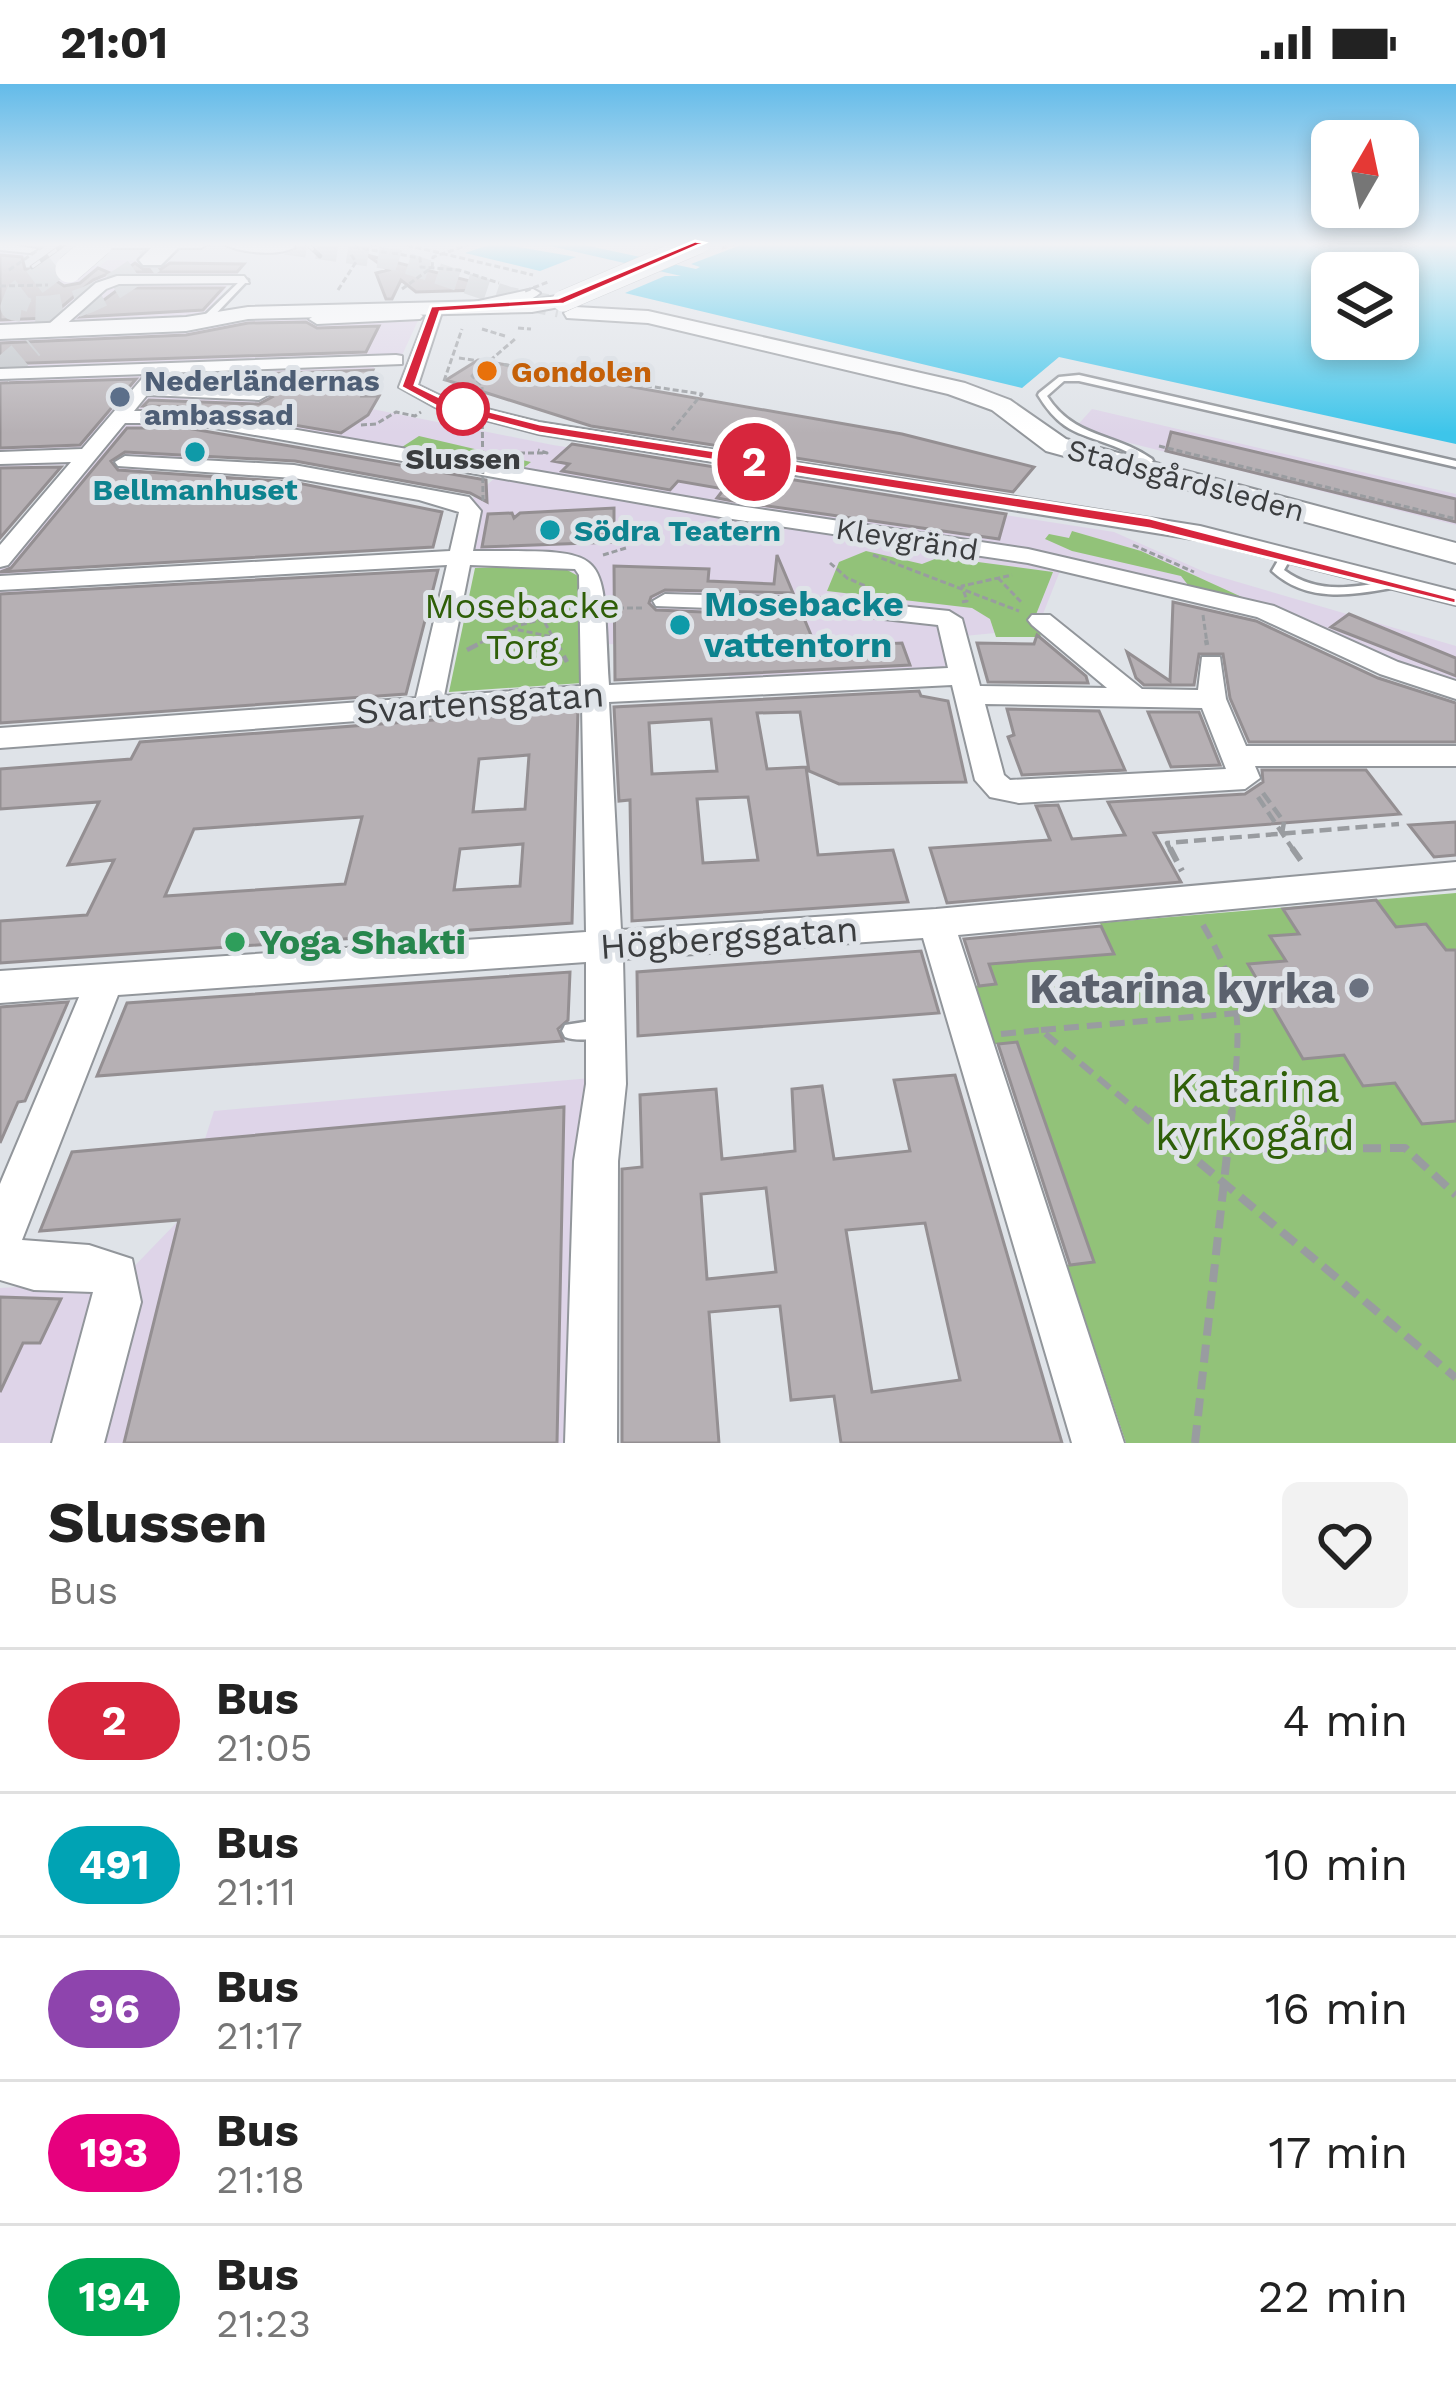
<!DOCTYPE html>
<html lang="en">
<head>
<meta charset="utf-8">
<style>
  body { margin:0; font-family:"Work Sans",sans-serif; background:#f2f2f2; color:#222; height:100vh; display:flex; flex-direction:column; font-size:45px; white-space:nowrap }
  * { box-sizing:border-box; margin:0 }
  p { font-size:39px; color:#767676 }
  .icon { flex:none; width:66px; height:66px; fill:none; stroke:currentColor; stroke-width:2; stroke-linecap:round; stroke-linejoin:round }
  .map { position:relative; height:1359px; overflow:hidden }
  .details { display:flex; flex-direction:column; background:#fff; flex:1 }
  .details>* { flex:none }
  .badge { padding:0 24px; border-radius:39px; font-size:42px; line-height:78px }
  .needle { width:78px; rotate:9deg }
  .tools { position:absolute; left:1311px; top:36px; display:grid; gap:24px }
  .tools a { display:grid; place-items:center; width:108px; height:108px; border-radius:18px; background:#fff; box-shadow:0 6px 18px #0003; font-size:60px }
  .map>.badge { position:absolute; translate:-50% -50%; box-shadow:0 0 0 6px #fff }
  .round { display:grid; place-items:center; flex:none; width:126px; height:126px; border-radius:18px; background:#f2f2f2 }
  .headline { display:flex; align-items:center; justify-content:space-between; height:204px; padding:0 48px }
  h1 { font-size:57px; font-weight:700; line-height:90px }
  ul { padding:0; list-style:none }
  li { display:flex; align-items:center; gap:36px; height:144px; padding:0 48px; border-top:3px solid #e0e0e0 }
  li div { flex:1 }
  li b { display:block; font-size:45px }
  li em { font-style:normal }
  li .badge { min-width:132px; font-weight:700; text-align:center }
  .status { display:flex; justify-content:space-between; align-items:center; height:84px; padding:0 60px; background:#fff; direction:ltr }
  .status svg { height:33px; fill:currentColor }
  .map>svg:first-child { display:block }
</style>
</head>
<body>
<div class="status"><b>21:01</b><svg viewBox="0 0 49 12"><path d="M0 12V9h3v3zM5 12V6h3v6zM10 12V3h3v9zM15 12V0h3v12zM26 1h20v11H26zM47 4h2v5h-2z"/></svg></div>
<div class="map">
<svg width="1456" height="1359" viewBox="0 0 1456 1359">
  <rect width="100%" height="100%" fill="#dfe3e8"/>
  <!-- commercial -->
  <path fill="#ded4e8" d="M 0,165 L 27,171 L 12,184 L 100,182 L 107,176 L 245,179 L 205,231 L 0,240 Z
    M 421,230 L 398,280 L 375,281 L 363,311 L 379,312 L 372,325 L 553,361 L 1114,448 L 1207,489 L 1456,562 L 1456,607 L 1266,529 L 1062,482 L 1037,545 L 954,553 L 958,592 L 731,603 L 721,557 L 581,561 L 557,481 L 475,484 L 458,474 L 473,414 L 499,390 L 187,334 L 170,354 L 229,361 L 210,377 L 149,377 L 0,586 L 0,471 L 80,380 L 0,383 L 0,252 L 204,245 L 223,235 Z
    M 1092,325 L 1456,410 L 1456,441 L 1074,345 Z
    M 603,993 L 589,1359 L 0,1359 L 0,1204 L 120,1197 L 179,1136 L 214,1027 Z"/>
  <!-- green -->
  <path fill="#92c279" d="M 419,352 L 531,378 L 522,385 L 402,363 Z
    M 1072,447 L 1141,467 L 1244,514 L 1188,501 L 1181,492 L 1072,467 L 1045,455 L 1049,450 L 1069,454 Z
    M 866,467 L 922,480 L 940,473 L 1053,488 L 1035,533 L 1041,553 L 996,553 L 990,535 L 972,524 L 827,507 L 839,478 Z
    M 558,481 L 580,493 L 582,599 L 449,608 L 475,484 Z
    M 1456,809 L 1456,1359 L 1126,1359 L 1067,1181 L 1094,1177 L 1017,959 L 994,960 L 974,902 L 995,900 L 989,880 L 1113,870 L 1100,839 Z"/>
  <!-- water -->
  <path fill="#3dc5ea" fill-rule="evenodd" d="M 495,159 L 576,173 L 540,187 L 465,169 Z
    M 537,159 L 575,159 L 696,185 L 700,183 L 691,180 L 746,159 L 1456,159 L 1456,360 L 1059,273 L 1022,304 L 625,209 L 665,192 L 681,192 ZM 1332,189 L 1398,189 L 1398,255 L 1332,255 Z"/>
  <!-- building -->
  <path fill="#b6b0b4" stroke="#948f92" stroke-width="3" fill-rule="evenodd" d="M 0,171 L 22,173 L 25,185 L 51,185 L 55,196 L 64,202 L 80,199 L 98,184 L 110,189 L 93,196 L 49,234 L 0,236 Z
    M 367,171 L 482,200 L 481,206 L 416,208 L 401,196 L 392,215 L 386,215 L 376,189 L 388,186 Z
    M 135,179 L 143,185 L 161,185 L 170,179 L 244,180 L 237,188 L 122,188 Z
    M 120,204 L 223,204 L 203,226 L 81,233 Z
    M 306,238 L 317,244 L 379,242 L 366,268 L 0,280 L 0,259 L 186,251 L 248,239 Z
    M 478,276 L 902,350 L 1034,383 L 1013,408 L 591,342 L 446,296 Z
    M 373,286 L 362,312 L 379,312 L 368,331 L 341,349 L 188,323 L 143,322 L 149,316 L 259,320 L 272,313 L 259,302 L 164,297 L 167,293 Z
    M 136,295 L 80,361 L 0,364 L 0,299 Z
    M 127,344 L 187,344 L 486,396 L 487,418 L 470,409 L 295,377 L 125,368 L 111,377 L 118,386 L 293,398 L 442,428 L 433,463 L 0,488 L 11,484 Z
    M 1171,348 L 1456,415 L 1456,438 L 1166,367 Z
    M 572,360 L 1006,430 L 999,455 L 733,417 L 717,414 L 724,405 L 678,397 L 670,406 L 562,387 L 569,380 L 553,377 Z
    M 61,383 L 0,454 L 0,384 Z
    M 614,424 L 614,458 L 482,463 L 488,430 L 512,429 L 514,434 L 520,429 Z
    M 777,471 L 793,509 L 665,506 L 651,513 L 649,519 L 656,526 L 803,532 L 816,563 L 902,559 L 910,581 L 615,596 L 614,482 L 709,485 L 708,497 L 774,500 Z
    M 438,486 L 406,610 L 0,639 L 0,510 Z
    M 1173,518 L 1256,537 L 1378,594 L 1456,619 L 1456,658 L 1249,658 L 1230,614 L 1223,570 L 1199,570 L 1194,601 L 1144,601 L 1136,594 L 1127,568 L 1170,597 Z
    M 1349,530 L 1456,574 L 1456,592 L 1331,543 Z
    M 1037,551 L 1086,592 L 1088,599 L 988,598 L 977,559 L 1034,560 Z
    M 919,607 L 921,612 L 948,617 L 966,698 L 839,700 L 809,687 L 800,628 L 757,629 L 767,685 L 806,683 L 818,771 L 893,766 L 908,818 L 632,837 L 630,716 L 619,717 L 614,623 ZM 711,635 L 717,687 L 652,690 L 649,639 ZM 748,713 L 758,776 L 703,779 L 697,715 Z
    M 578,625 L 572,839 L 0,879 L 0,837 L 87,831 L 114,776 L 68,781 L 99,718 L 0,725 L 0,685 L 131,675 L 140,658 ZM 529,671 L 525,725 L 473,728 L 479,675 ZM 362,733 L 345,800 L 165,812 L 194,745 ZM 523,760 L 520,802 L 454,806 L 460,765 Z
    M 1007,625 L 1099,627 L 1125,686 L 1022,691 L 1008,653 L 1014,651 Z
    M 1148,628 L 1199,628 L 1220,681 L 1171,683 Z
    M 1262,686 L 1366,686 L 1400,730 L 1154,749 L 1181,798 L 947,819 L 930,764 L 1050,756 L 1036,722 L 1058,721 L 1072,755 L 1125,751 L 1108,718 L 1245,710 L 1263,698 Z
    M 1456,738 L 1456,771 L 1434,773 L 1409,741 Z
    M 1376,816 L 1396,843 L 1426,840 L 1446,866 L 1456,866 L 1456,1037 L 1422,1040 L 1395,999 L 1363,1002 L 1344,971 L 1303,975 L 1248,880 L 1286,877 L 1270,852 L 1299,850 L 1283,825 Z
    M 1101,842 L 1114,870 L 989,880 L 996,900 L 979,902 L 964,855 Z
    M 921,867 L 939,929 L 638,952 L 637,888 Z
    M 570,888 L 568,936 L 558,945 L 563,957 L 97,992 L 127,919 Z
    M 68,918 L 25,1017 L 18,1018 L 0,1059 L 0,923 Z
    M 1017,958 L 1094,1178 L 1070,1181 L 998,960 Z
    M 955,991 L 1062,1359 L 841,1359 L 834,1312 L 791,1316 L 780,1222 L 709,1228 L 719,1359 L 622,1359 L 622,1085 L 642,1083 L 640,1011 L 716,1005 L 722,1075 L 795,1067 L 792,1005 L 822,1002 L 834,1075 L 910,1067 L 894,996 ZM 766,1104 L 776,1188 L 707,1195 L 701,1110 ZM 925,1139 L 960,1296 L 872,1308 L 846,1146 Z
    M 564,1023 L 557,1359 L 124,1359 L 179,1136 L 40,1147 L 72,1068 Z
    M 0,1213 L 61,1215 L 40,1259 L 23,1259 L 0,1308 Z"/>
  <g fill="none" stroke-linecap="round" stroke-linejoin="round">
    <!-- secondary-tunnel-far1 -->
    <path stroke="#bec2c6" stroke-width="21" stroke-dasharray="21 10" stroke-linecap="butt" d="M 286,160 L 397,176 L 508,213 L 559,223"/>
    <!-- secondary-tunnel -->
    <path stroke="#bec2c6" stroke-width="26" stroke-dasharray="26 14" stroke-linecap="butt" d="M 0,288 L 32,261"/>
    <!-- highway-tunnel -->
    <path stroke="#bec2c6" stroke-width="27" stroke-dasharray="27 14" stroke-linecap="butt" d="M 56,182 L 19,210 L 14,223 C 70,234 108,208 152,176"/>
    <defs>
      <path id="lane" d="M 242,195 L 248,196 L 208,238 L 202,238 L 202,234 Z
        M 1079,291 L 1456,377 L 1456,383 L 1079,297 L 1064,297 L 1047,312 C 1075,355 1113,348 1152,375 L 1153,377 L 1148,380 C 1139,375 1131,369 1121,365 C 1081,348 1063,352 1038,311 L 1039,309 L 1059,293 Z
        M 1287,467 L 1293,470 L 1284,486 C 1319,512 1358,503 1397,495 L 1403,499 L 1397,503 C 1353,511 1308,520 1272,487 L 1283,468 Z
        M 604,935 L 611,938 L 614,944 L 611,950 C 598,955 578,958 565,953 L 562,947 L 565,941 Z"/>
      <path id="street" d="M 0,159 L 37,165 L 30,169 L 0,166 Z
        M 244,192 L 249,199 L 119,200 L 106,205 L 63,243 L 49,240 L 96,199 L 117,192 Z
        M 533,205 L 540,209 C 524,223 488,228 470,219 Z
        M 430,222 L 443,225 L 418,301 L 447,315 L 539,338 L 1200,442 L 1456,507 L 1456,521 L 1199,456 L 539,350 L 435,323 L 399,303 Z
        M 415,227 L 423,232 L 420,235 L 317,240 L 309,235 L 317,230 Z
        M 396,271 L 402,272 L 402,280 L 165,289 L 155,301 L 259,306 L 268,311 L 259,316 L 147,311 L 134,327 L 187,327 L 732,421 L 1028,465 L 1274,522 L 1398,578 L 1456,597 L 1456,615 L 1380,590 L 1257,533 L 1028,479 L 732,435 L 187,339 L 125,339 L 8,481 L 0,483 L 0,461 L 71,378 L 0,380 L 0,368 L 82,365 L 146,290 L 0,295 L 0,285 Z
        M 125,372 L 294,381 L 469,413 L 481,427 L 473,467 C 617,467 601,461 609,601 L 948,584 L 938,541 L 821,528 L 656,522 L 653,517 L 665,510 L 821,514 L 949,527 L 962,535 L 980,602 L 1107,604 L 1032,541 L 1028,536 L 1032,531 L 1050,531 L 1142,605 L 1198,606 L 1202,573 L 1220,573 L 1226,615 L 1246,662 L 1456,662 L 1456,682 L 1255,682 L 1260,694 L 1245,705 L 1019,719 L 990,713 L 975,696 L 952,601 L 609,618 L 621,846 L 936,825 L 1456,778 L 1456,804 L 958,851 L 1124,1359 L 1072,1359 L 923,854 L 623,875 L 626,1000 L 618,1077 L 617,1359 L 565,1359 L 574,1077 L 586,1000 L 586,878 L 118,911 L 22,1156 L 89,1161 L 132,1175 L 141,1218 L 104,1359 L 52,1359 L 93,1208 L 34,1206 L 0,1196 L 0,1100 L 79,913 L 0,919 L 0,887 L 586,848 L 582,620 L 0,664 L 0,644 L 416,614 L 447,481 L 0,506 L 0,492 L 450,467 L 459,428 L 419,416 L 294,394 L 118,382 L 115,378 ZM 470,481 L 575,485 L 579,491 L 581,602 L 444,612 ZM 985,620 L 1202,624 L 1226,685 L 1010,696 L 1004,691 Z"/>
      <path id="secondary" d="M 92,159 L 210,159 L 201,164 L 101,164 Z
        M 222,159 L 292,159 L 295,163 C 279,173 238,169 222,159 Z
        M 563,211 L 573,217 L 570,221 L 532,228 L 248,235 L 186,247 L 0,255 L 0,241 L 186,233 L 248,223 L 532,216 Z
        M 575,223 L 648,227 L 965,299 L 1010,316 L 1066,355 L 1456,459 L 1456,479 L 1046,367 L 992,326 L 948,310 L 648,239 L 567,234 L 564,229 Z"/>
      <path id="highway" d="M 156,159 L 182,160 L 161,181 L 143,181 L 139,176 Z"/>
    </defs>
    <!-- lane casing -->
    <use href="#lane" stroke="#92969b" stroke-width="5"/>
    <!-- street casing -->
    <use href="#street" stroke="#92969b" stroke-width="4"/>
    <!-- secondary casing -->
    <use href="#secondary" stroke="#92969b" stroke-width="4"/>
    <!-- highway casing -->
    <use href="#highway" stroke="#92969b" stroke-width="5"/>
    <!-- path-far3 -->
    <path stroke="#999ca0" stroke-width="3" stroke-dasharray="6 3" stroke-linecap="butt" d="M 398,159 L 533,191
      M 371,162 L 382,159
      M 354,163 L 390,169
      M 722,164 L 738,159
      M 392,169 L 420,174 L 421,183 L 459,186 L 499,199
      M 432,184 L 433,173 L 473,159
      M 0,202 L 48,201
      M 402,205 L 431,184
      M 338,206 L 356,178 L 350,169
      M 518,244 L 531,245
      M 482,245 L 505,252
      M 459,274 L 702,310 L 672,346
      M 444,297 L 462,245
      M 361,341 L 376,340 L 396,328 L 415,332 L 421,328
      M 1159,362 L 1456,435
      M 519,369 L 547,369 L 538,366
      M 1133,461 L 1194,488
      M 603,471 L 626,464
      M 873,471 L 1019,527
      M 830,479 L 847,494 L 870,504
      M 998,494 L 1023,520
      M 962,518 L 967,517 L 962,502 L 1012,491
      M 618,524 L 643,524
      M 1203,531 L 1207,559
      M 509,544 L 553,553
      M 480,559 L 509,544 L 543,535 L 556,559"/>
    <!-- path-far2 -->
    <path stroke="#999ca0" stroke-width="4.5" stroke-dasharray="12 6" stroke-linecap="butt" d="M 555,556 L 567,578
      M 1206,556 L 1207,561
      M 467,566 L 486,556
      M 1263,709 L 1284,738 L 1282,750
      M 1258,713 L 1294,767
      M 1171,767 L 1167,759 L 1399,740"/>
    <!-- path-far1 -->
    <path stroke="#999ca0" stroke-width="6" stroke-dasharray="15 8" stroke-linecap="butt" d="M 1170,764 L 1182,787
      M 1292,764 L 1302,778
      M 1203,841 C 1247,917 1239,946 1232,1029
      M 1041,946 L 1238,929
      M 1001,950 L 1041,946 L 1140,1029"/>
    <!-- path -->
    <path stroke="#999ca0" stroke-width="8" stroke-dasharray="18 9" stroke-linecap="butt" d="M 1137,1026 L 1456,1294
      M 1228,1065 L 1405,1064 L 1456,1111
      M 1195,1359 L 1232,1026"/>
    <!-- lane -->
    <use href="#lane" fill="#fff" fill-rule="evenodd"/>
    <!-- street -->
    <use href="#street" fill="#fff" fill-rule="evenodd"/>
    <!-- secondary -->
    <use href="#secondary" fill="#fff" fill-rule="evenodd"/>
    <!-- highway -->
    <use href="#highway" fill="#fff" fill-rule="evenodd"/>
    <defs>
      <path id="rail" d="M 306,159 L 320,172
        M 32,183 L 66,159"/>
    </defs>
    <!-- rail casing -->
    <use href="#rail" stroke="#7b7e81" stroke-width="4.5"/>
    <!-- rail -->
    <use href="#rail" stroke="#dfe3e8" stroke-width="3" stroke-dasharray="10" stroke-linecap="butt"/>
    <defs>
      <path id="secondary-bridge" d="M 563,217 L 699,159"/>
      <path id="highway-bridge" d="M 69,185 L 99,159"/>
    </defs>
    <!-- secondary-bridge casing -->
    <use href="#secondary-bridge" stroke="#92969b" stroke-width="22" stroke-linecap="butt"/>
    <!-- highway-bridge casing -->
    <use href="#highway-bridge" stroke="#92969b" stroke-width="28" stroke-linecap="butt"/>
    <!-- path-bridge -->
    <path stroke="#999ca0" stroke-width="3" stroke-dasharray="6 3" stroke-linecap="butt" d="M 9,186 L 48,159
      M 525,207 L 548,198
      M 483,417 L 482,301 L 472,292 L 515,255"/>
    <!-- secondary-bridge -->
    <use href="#secondary-bridge" stroke="#fff" stroke-width="21"/>
    <!-- highway-bridge -->
    <use href="#highway-bridge" stroke="#fff" stroke-width="27"/>
  </g>
  <!-- sky -->
  <linearGradient id="sky" x2="0" y2="1"><stop stop-color="#63bbe9"/><stop offset="0.46" stop-color="#f1f2f5"/><stop offset="1" stop-color="#f1f2f5" stop-opacity="0"/></linearGradient>
  <rect width="1456" height="349" fill="url(#sky)"/>
  <!-- line -->
  <path fill="#d7263d" stroke="#fff" stroke-width="3" d="M 695,157 L 704,159 L 564,220 L 440,228 L 415,301 L 446,316 L 540,340 L 1150,434 L 1456,514 L 1456,520 L 1150,445 L 539,349 L 436,322 L 401,303 L 431,222 L 558,214 Z"/>
  <!-- markers -->
  <circle fill="#e8710a" stroke="#dfe3e8" stroke-width="4.5" cx="487" cy="287" r="12"/>
  <circle fill="#5c6f8a" stroke="#dfe3e8" stroke-width="4.5" cx="120" cy="313" r="12"/>
  <circle fill="#fff" stroke="#d7263d" stroke-width="6" cx="463" cy="325" r="24"/>
  <g fill="#0f9aa8" stroke="#dfe3e8" stroke-width="4.5">
    <circle cx="195" cy="368" r="12"/>
    <circle cx="550" cy="446" r="12"/>
    <circle cx="680" cy="541" r="12"/>
  </g>
  <circle fill="#2e9e5b" stroke="#dfe3e8" stroke-width="4.5" cx="235" cy="858" r="12"/>
  <circle fill="#6b7280" stroke="#dfe3e8" stroke-width="4.5" cx="1359" cy="904" r="12"/>
  <g text-anchor="middle" dominant-baseline="central" stroke-width="10" stroke-linejoin="round" paint-order="stroke">
    <!-- far-food labels -->
    <g font-size="30" font-weight="bold" fill="#c56008" stroke="#dfe3e8" text-anchor="start">
      <text x="511" y="287">Gondolen</text>
    </g>
    <!-- far-service labels -->
    <g font-size="30" font-weight="bold" fill="#4e5e75" stroke="#dfe3e8" text-anchor="start">
      <text x="144" y="296">Nederländernas<tspan x="144" dy="34">ambassad</tspan></text>
    </g>
    <!-- far-stop labels -->
    <g font-size="30" font-weight="bold" fill="#3b3d3f" stroke="#dfe3e8">
      <text x="463" y="374">Slussen</text>
    </g>
    <!-- far-street labels -->
    <g font-size="30" fill="#3b3d3f" stroke="#dfe3e8">
      <text transform="translate(1186 396) rotate(15)">Stadsgårdsleden</text>
      <text transform="translate(907 455) rotate(9)">Klevgränd</text>
    </g>
    <!-- far-culture labels -->
    <g font-size="30" font-weight="bold" fill="#0d838f" stroke="#dfe3e8">
      <text x="195" y="405">Bellmanhuset</text>
      <text x="574" y="446" text-anchor="start">Södra Teatern</text>
    </g>
    <!-- culture labels -->
    <g font-size="36" font-weight="bold" fill="#0d838f" stroke="#dfe3e8" text-anchor="start">
      <text x="704" y="520">Mosebacke<tspan x="704" dy="41">vattentorn</tspan></text>
    </g>
    <!-- park labels -->
    <g font-size="36" fill="#2f5f08" stroke="#dfe3e8">
      <text x="522" y="522">Mosebacke<tspan x="522" dy="41">Torg</tspan></text>
    </g>
    <!-- street labels -->
    <g font-size="36" fill="#3b3d3f" stroke="#dfe3e8">
      <text transform="translate(480 619) rotate(-4)">Svartensgatan</text>
      <text transform="translate(729 854) rotate(-4)">Högbergsgatan</text>
    </g>
    <!-- leisure labels -->
    <g font-size="36" font-weight="bold" fill="#27864d" stroke="#dfe3e8" text-anchor="start">
      <text x="259" y="858">Yoga Shakti</text>
    </g>
    <!-- near-worship labels -->
    <g font-size="42" font-weight="bold" fill="#5b616d" stroke="#dfe3e8" text-anchor="end">
      <text x="1335" y="904">Katarina kyrka</text>
    </g>
    <!-- near-park labels -->
    <g font-size="42" fill="#2f5f08" stroke="#dfe3e8">
      <text x="1255" y="1003">Katarina<tspan x="1255" dy="48">kyrkogård</tspan></text>
    </g>
  </g>
</svg>
<div class="tools">
<a><svg class="needle" viewBox="-14 -14 28 28"><path d="M0-13l5 13h-10z" fill="#e53935"/><path d="M0 13l5-13h-10z" fill="#767676"/></svg></a>
<a><svg class="icon" aria-label="layers" viewBox="0 0 24 24"><path d="M12 4l9 5-9 5-9-5zM3 14l9 5 9-5"/></svg></a>
</div>
<b class="badge" style="left:754px;top:378px;background:#d7263d;color:#fff">2</b>
</div>
<section class="details">
<div class="headline"><div><h1>Slussen</h1><p>Bus</p></div><a class="round"><svg class="icon" aria-label="heart" viewBox="0 0 24 24"><path d="M12 20l-8-8c-3-5 5-10 8-4 3-6 11-1 8 4z"/></svg></a></div>
<ul>
<li><span class="badge" style="background:#d7263d;color:#fff">2</span><div><b>Bus</b><p>21:05</p></div><em>4 min</em></li>
<li><span class="badge" style="background:#00a3b4;color:#fff">491</span><div><b>Bus</b><p>21:11</p></div><em>10 min</em></li>
<li><span class="badge" style="background:#8e44ad;color:#fff">96</span><div><b>Bus</b><p>21:17</p></div><em>16 min</em></li>
<li><span class="badge" style="background:#e6007e;color:#fff">193</span><div><b>Bus</b><p>21:18</p></div><em>17 min</em></li>
<li><span class="badge" style="background:#00a651;color:#fff">194</span><div><b>Bus</b><p>21:23</p></div><em>22 min</em></li>
</ul>
</section>
</body>
</html>
